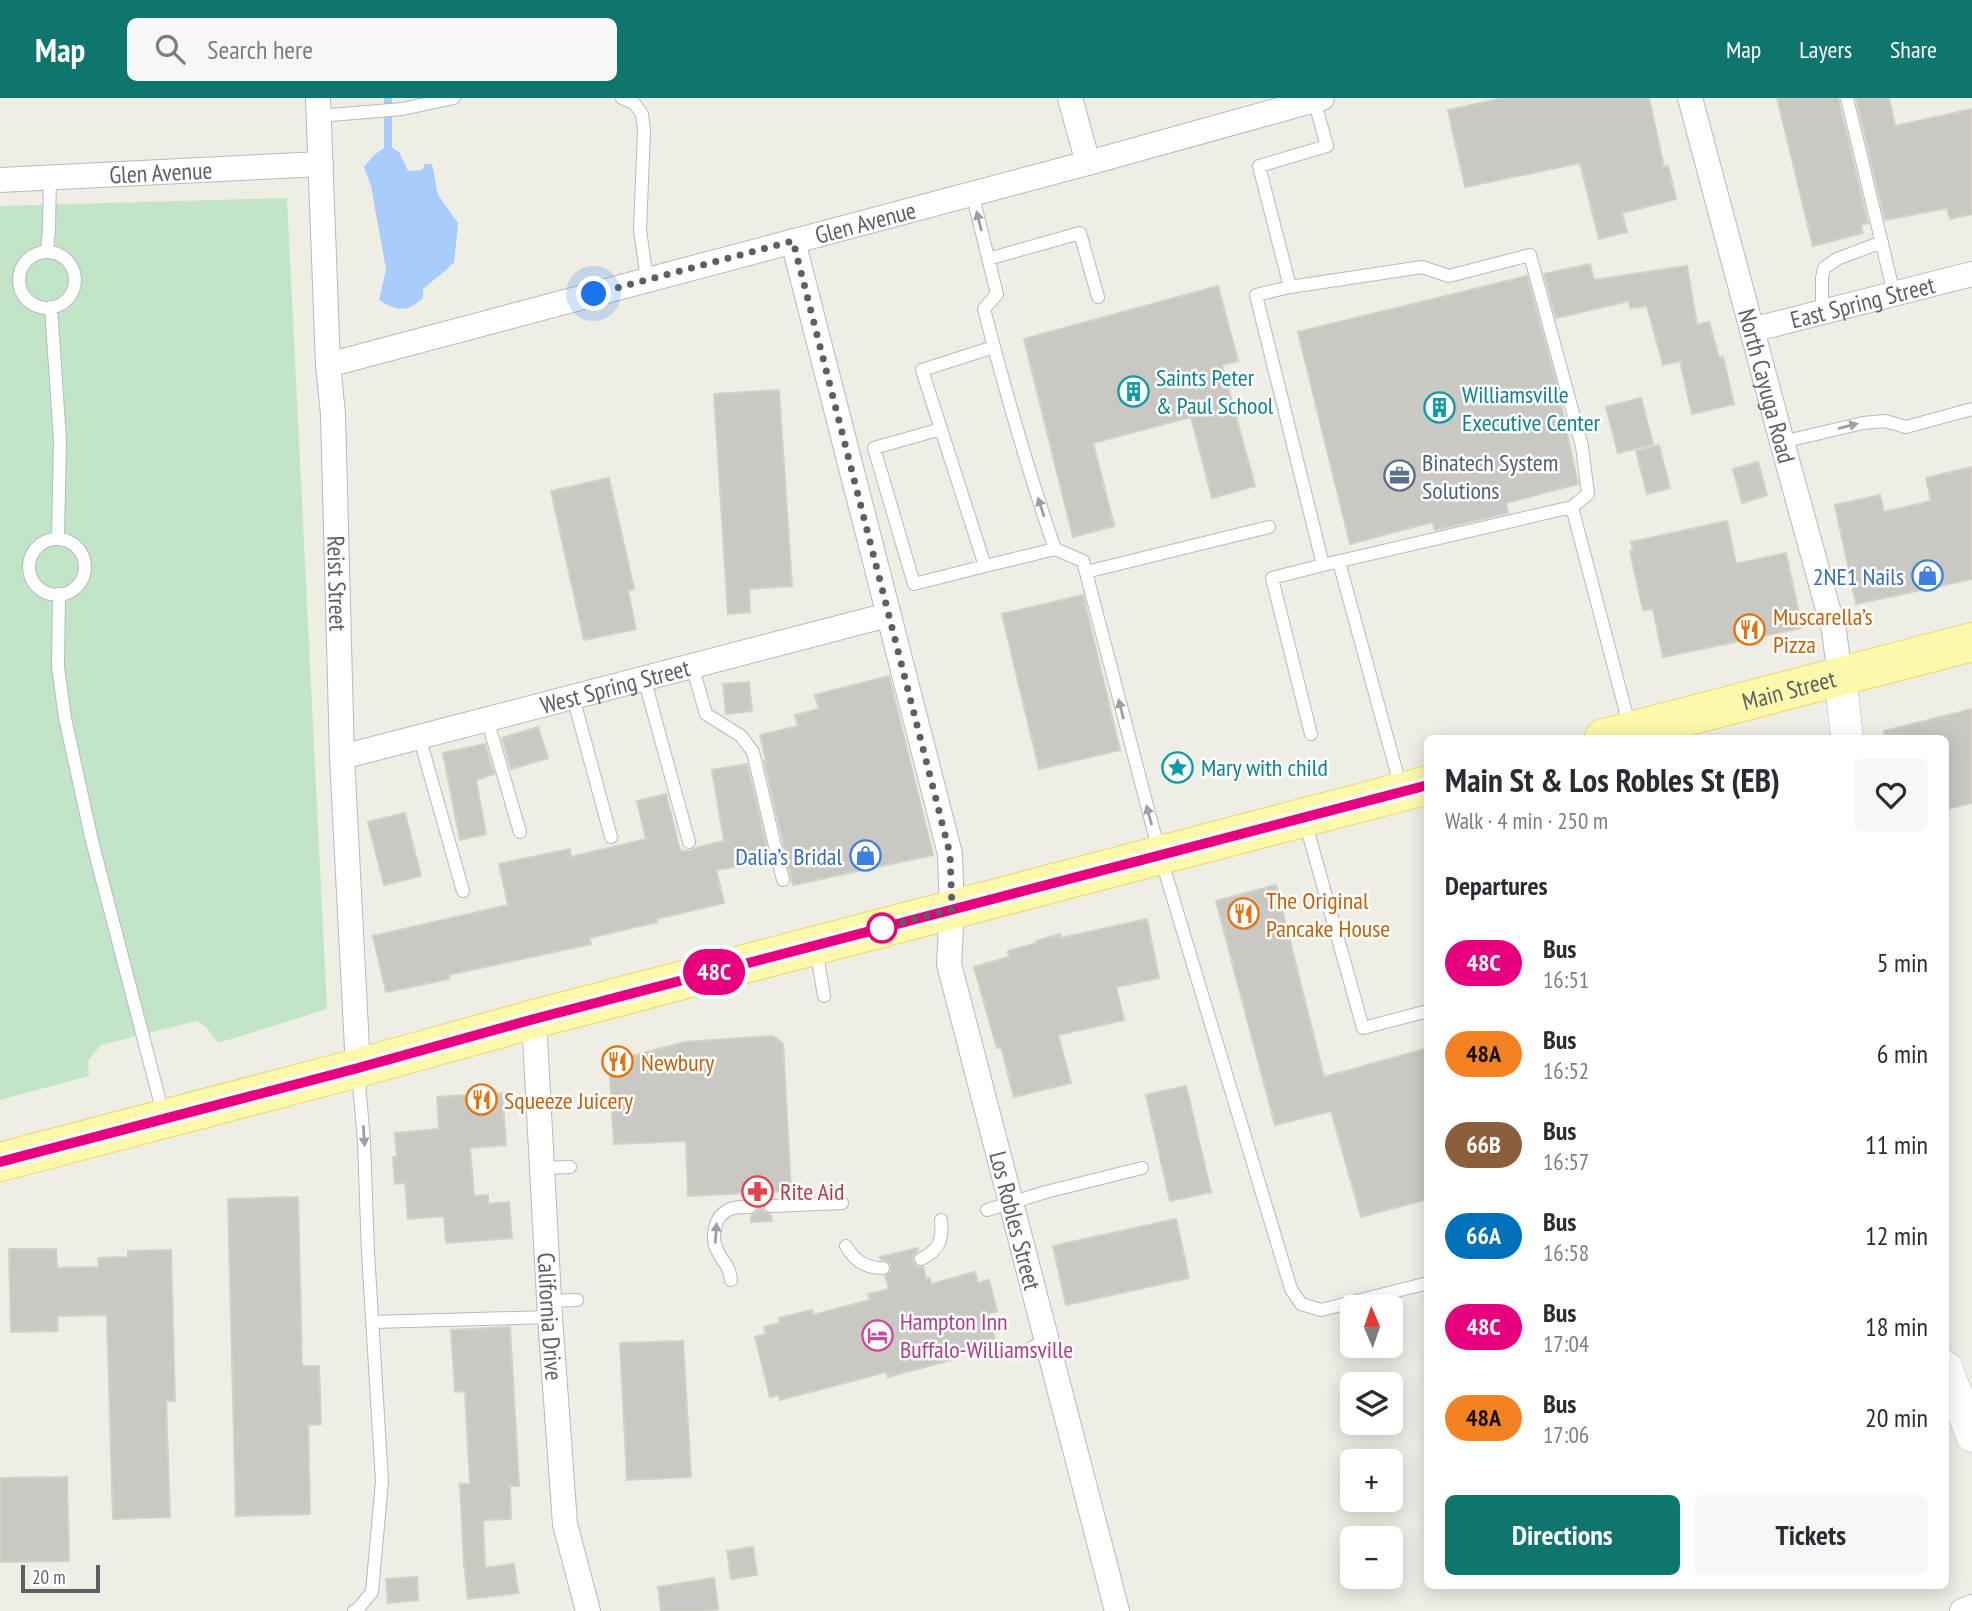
<!DOCTYPE html>
<html lang="en">
<head>
<meta charset="utf-8">
<style>
  body { margin:0; font-family:"PT Sans Narrow",sans-serif; background:#f7f7f7; color:#2b2b33; height:100vh; display:flex; flex-direction:column; font-size:26px; white-space:nowrap }
  * { box-sizing:border-box; margin:0 }
  p { font-size:23px; color:#7c7c81 }
  .icon { flex:none; width:38px; height:38px; fill:none; stroke:currentColor; stroke-width:2; stroke-linecap:round; stroke-linejoin:round }
  .map { position:relative; flex:1; overflow:hidden }
  .drawer { position:absolute; left:1424px; top:637px; width:525px; height:854px; display:flex; flex-direction:column; background:#fff; border-radius:10px; box-shadow:0 4px 18px #0003 }
  .drawer>* { flex:none }
  .badge { padding:0 14px; border-radius:23px; font-size:24px; line-height:46px }
  .needle { width:46px; rotate:358deg }
  .tools { position:absolute; left:1340px; top:1197px; display:grid; gap:14px }
  .tools a { display:grid; place-items:center; width:63px; height:63px; border-radius:10px; background:#fff; box-shadow:0 4px 18px #0003; font-size:35px }
  .scale { position:absolute; left:21px; bottom:18px; width:79px; box-sizing:border-box; padding-left:7px; border:4px solid #5d5f65; border-top:0; font-size:19px; line-height:24px; white-space:nowrap; color:#5d5f65; -webkit-text-stroke:5px #fff; paint-order:stroke }
  .you { position:absolute; width:35px; height:35px; margin:-18px; border:5px solid #fff; border-radius:50%; background:#1a73e8; box-shadow:0 0 0 10px #1a73e833 }
  .map>.badge { position:absolute; translate:-50% -50%; box-shadow:0 0 0 4px #fff }
  h2 { padding:0 21px; font-size:26px; line-height:63px }
  .round { display:grid; place-items:center; flex:none; width:74px; height:74px; border-radius:10px; background:#f7f7f7 }
  .overview { display:flex; align-items:center; justify-content:space-between; height:119px; padding:0 21px }
  h1 { font-size:33px; font-weight:600; line-height:52px }
  .action { display:flex; gap:14px; margin-top:auto; padding:14px 21px }
  .action a { flex:1; height:80px; border-radius:10px; background:#0f766e; color:#fff; font-size:28px; font-weight:600; line-height:80px; text-align:center }
  .action a+a { background:#f7f7f7; color:#2b2b33 }
  ul { padding:0; list-style:none }
  li { display:flex; align-items:center; gap:21px; height:91px; padding:0 21px }
  li div { flex:1 }
  li b { display:block; font-size:26px }
  li em { font-style:normal }
  li .badge { min-width:77px; font-weight:700; text-align:center }
  header { display:flex; align-items:center; gap:42px; box-sizing:border-box; height:98px; padding:0 35px; background:#0f766e; color:#fff }
  header strong { font-size:33px }
  nav { display:flex; gap:38px; margin-inline-start:auto; font-size:24px }
  .search { width:490px; height:63px; background:#f7f7f7; display:flex; align-items:center; gap:18px; box-sizing:border-box; padding:0 24px; border-radius:10px; color:#7c7c81; font-size:26px }
  .map>svg:first-child { display:block }
</style>
</head>
<body>
<header>
<strong>Map</strong>
<div class="search"><svg class="icon" aria-label="search" viewBox="0 0 24 24"><circle cx="10" cy="10" r="6"/><path d="M15 15l6 6"/></svg>Search here</div>
<nav><a>Map</a><a>Layers</a><a>Share</a></nav>
</header>
<div class="map">
<svg width="1972" height="1513" viewBox="0 0 1972 1513">
  <rect width="100%" height="100%" fill="#efeee5"/>
  <!-- green -->
  <path fill="#c3e5c7" d="M 287,100 L 327,911 L 218,945 L 207,930 L 196,923 L 101,947 L 88,962 L 89,978 L 0,1002 L 0,108 Z"/>
  <!-- water -->
  <path fill="#a8cdfc" d="M 388,47 L 399,54 L 408,73 L 422,72 L 425,66 L 432,66 L 438,97 L 458,125 L 454,165 L 423,191 L 423,200 C 407,215 397,213 379,202 L 386,171 L 371,88 L 364,69 L 374,57 Z"/>
  <g fill="none" stroke-linecap="round" stroke-linejoin="round">
    <!-- stream -->
    <path stroke="#a8cdfc" stroke-width="8" d="M 388,0 L 388,57"/>
  </g>
  <!-- building -->
  <path fill="#cac8c2" stroke="#d3d0c4" stroke-width="2" d="M 1504,0 L 1649,0 L 1664,69 L 1668,68 L 1676,101 L 1622,115 L 1627,134 L 1599,141 L 1580,65 L 1465,89 L 1448,12 Z
    M 1777,0 L 1838,0 L 1868,125 L 1861,127 L 1863,135 L 1813,148 Z
    M 1856,0 L 1889,0 L 1895,28 L 1972,11 L 1972,116 L 1950,121 L 1947,110 L 1885,122 Z
    M 1590,166 L 1594,182 L 1687,168 L 1697,227 L 1709,224 L 1719,260 L 1723,259 L 1734,306 L 1692,316 L 1680,263 L 1663,267 L 1647,208 L 1630,210 L 1629,203 L 1556,220 L 1544,176 Z
    M 1527,178 L 1556,284 L 1578,386 L 1506,405 L 1508,415 L 1435,432 L 1432,424 L 1350,446 L 1298,234 Z
    M 1218,188 L 1238,263 L 1222,267 L 1255,388 L 1212,400 L 1191,319 L 1093,345 L 1114,428 L 1073,439 L 1024,241 Z
    M 779,292 L 792,488 L 749,491 L 750,514 L 728,516 L 714,296 Z
    M 1641,300 L 1653,346 L 1618,355 L 1606,309 Z
    M 1659,347 L 1670,390 L 1647,396 L 1636,353 Z
    M 1758,364 L 1767,397 L 1742,405 L 1733,371 Z
    M 1972,369 L 1972,481 L 1856,506 L 1835,407 L 1880,397 L 1884,414 L 1931,403 L 1926,380 Z
    M 609,380 L 634,491 L 628,493 L 636,531 L 584,542 L 551,393 Z
    M 1727,423 L 1736,466 L 1786,455 L 1802,530 L 1663,559 L 1653,511 L 1643,512 L 1630,453 L 1633,453 L 1631,444 Z
    M 1083,497 L 1120,652 L 1039,671 L 1002,516 Z
    M 889,578 L 933,757 L 793,787 L 764,663 L 766,663 L 760,637 L 798,628 L 795,617 L 819,611 L 815,597 Z
    M 749,584 L 752,613 L 726,616 L 723,586 Z
    M 1972,611 L 1972,705 L 1946,711 L 1946,640 L 1885,640 L 1884,633 Z
    M 538,629 L 548,660 L 511,671 L 502,640 Z
    M 485,646 L 494,676 L 476,682 L 486,736 L 460,742 L 443,655 Z
    M 747,666 L 770,763 L 716,772 L 724,805 L 656,821 L 657,824 L 589,840 L 591,846 L 448,877 L 449,881 L 386,894 L 373,838 L 508,807 L 499,766 L 570,751 L 571,759 L 646,741 L 637,703 L 666,696 L 680,753 L 691,753 L 696,750 L 724,743 L 712,672 Z
    M 405,715 L 421,778 L 384,787 L 368,724 Z
    M 1276,787 L 1324,979 L 1428,950 L 1428,1101 L 1361,1119 L 1331,1013 L 1275,1027 L 1216,803 Z
    M 1147,821 L 1159,880 L 1116,889 L 1124,922 L 1058,937 L 1071,985 L 1014,999 L 1001,949 L 997,950 L 974,869 L 1009,859 L 1008,853 L 1037,845 L 1036,843 L 1060,836 L 1061,840 Z
    M 773,938 L 783,946 L 791,1093 L 770,1094 L 770,1099 L 764,1103 L 763,1112 L 771,1117 L 772,1123 L 751,1124 L 751,1118 L 757,1114 L 759,1108 L 755,1102 L 750,1100 L 749,1095 L 688,1098 L 686,1043 L 614,1046 L 609,964 L 684,944 Z
    M 1186,988 L 1211,1094 L 1170,1103 L 1146,997 Z
    M 502,995 L 506,1047 L 470,1050 L 474,1098 L 488,1097 L 488,1106 L 509,1104 L 512,1140 L 446,1145 L 444,1118 L 408,1121 L 405,1085 L 395,1086 L 393,1059 L 397,1059 L 395,1035 L 439,1031 L 437,999 Z
    M 298,1099 L 302,1268 L 319,1268 L 321,1326 L 308,1327 L 310,1416 L 236,1418 L 228,1101 Z
    M 1176,1121 L 1189,1180 L 1066,1207 L 1053,1148 Z
    M 918,1150 L 918,1152 L 913,1157 L 913,1164 L 917,1169 L 923,1169 L 926,1181 L 930,1180 L 931,1186 L 975,1174 L 978,1185 L 989,1182 L 997,1213 L 988,1216 L 996,1246 L 950,1258 L 951,1262 L 888,1279 L 886,1274 L 780,1302 L 779,1297 L 770,1299 L 755,1239 L 766,1236 L 764,1229 L 780,1225 L 779,1220 L 812,1212 L 813,1217 L 870,1202 L 868,1196 L 889,1191 L 885,1178 L 891,1174 L 891,1167 L 888,1163 L 881,1161 L 880,1159 Z
    M 9,1151 L 56,1151 L 57,1170 L 99,1169 L 98,1160 L 128,1159 L 128,1153 L 171,1152 L 175,1303 L 166,1303 L 170,1419 L 113,1421 L 107,1217 L 57,1218 L 58,1233 L 11,1234 Z
    M 510,1229 L 519,1388 L 510,1388 L 511,1421 L 483,1422 L 485,1470 L 514,1466 L 518,1495 L 468,1501 L 464,1466 L 460,1386 L 470,1386 L 465,1293 L 455,1294 L 451,1232 Z
    M 683,1243 L 691,1379 L 627,1382 L 620,1245 Z
    M 67,1379 L 69,1463 L 0,1464 L 0,1380 Z
    M 753,1449 L 757,1477 L 731,1481 L 727,1453 Z
    M 417,1479 L 418,1502 L 388,1505 L 386,1481 Z
    M 714,1480 L 718,1511 L 704,1513 L 661,1513 L 658,1489 Z"/>
  <g fill="none" stroke-linecap="round" stroke-linejoin="round">
    <defs>
      <path id="service" d="M 622,0 L 634,5 L 642,16 L 644,33 L 640,132 L 647,182
        M 1847,0 L 1894,196
        M 319,18 L 402,11 L 454,0
        M 972,95 L 997,196 L 984,211 C 1005,292 1028,373 1055,451 L 1083,463 L 1160,757 L 1291,1191 L 1301,1206 L 1321,1212 L 1428,1185
        M 47,153 L 49,130 L 50,79
        M19 182a28 28 0 1 1 56 0a28 28 0 1 1-56 0Z
        M 988,161 L 1080,135 L 1098,199
        M 1290,189 L 1422,169 L 1449,178 L 1530,157 L 1582,348 L 1588,396 L 1572,409 L 1323,467
        M 51,209 L 60,342 L 58,441
        M 1822,214 L 1822,180 L 1824,170 L 1837,161 L 1882,144
        M 941,331 L 874,350 L 914,486 L 985,468 L 922,272 L 994,249
        M 1782,344 L 1863,325 L 1885,323 L 1906,329 L 1972,311
        M 1572,409 L 1630,630
        M29 469a28 28 0 1 1 56 0a28 28 0 1 1-56 0Z
        M 1339,464 L 1401,690
        M 985,468 L 1055,451
        M 1086,474 L 1269,429
        M 59,496 L 58,569 L 65,620 L 92,743 L 164,1019
        M 692,567 L 706,616 L 741,638 L 753,654 L 783,782
        M 644,580 L 689,744
        M 573,599 L 611,739
        M 487,621 L 520,734
        M 1311,636 L 1272,480 L 1323,467 L 1256,197 L 1290,189 L 1259,68 L 1327,48 L 1314,2
        M 419,638 L 463,793
        M 1305,723 L 1363,930 L 1428,913
        M 816,851 L 824,898
        M 542,1070 L 570,1069
        M 771,1108 L 842,1105
        M 987,1112 L 1046,1094 L 1142,1070
        M 846,1148 C 855,1163 865,1170 883,1170
        M 921,1161 C 939,1153 943,1141 941,1122
        M 731,1182 C 729,1165 723,1166 717,1152 C 711,1139 714,1119 728,1112 C 735,1108 743,1109 750,1109
        M 550,1203 L 577,1202
        M 372,1224 L 550,1219
        M 1024,1254 L 1046,1242
        M 354,1513 L 357,1512 L 372,1494 L 382,1383 L 368,1155 L 364,1043 L 358,974"/>
      <g id="minor">
        <path id="s1" d="M 318,0 L 328,267 L 333,316 L 342,659 L 358,970"/>
        <path d="M 1070,0 L 1088,65"/>
        <path id="s2" d="M 1690,0 L 1782,344 L 1834,533 L 1840,577"/>
        <path id="s3" d="M 0,82 L 321,66"/>
        <path id="s4" d="M 793,143 L 950,756 L 952,811 L 949,866 L 1117,1513"/>
        <path id="s5" d="M 1752,232 L 1972,176"/>
        <path id="s6" d="M 328,267 L 1088,65 L 1322,0"/>
        <path id="s7" d="M 342,659 L 888,517"/>
        <path id="s8" d="M 534,921 L 550,1219 L 565,1426 L 588,1513"/>
        <path d="M 1962,1513 L 1972,1509"/>
      </g>
      <path id="tertiary" d="M 1840,577 L 1847,640
        M 1946,1269 L 1972,1338"/>
      <g id="primary">
        <path id="s9" d="M 1604,640 L 1972,544"/>
        <path d="M 0,1064 L 358,970 L 534,921 L 1428,687"/>
      </g>
    </defs>
    <!-- service casing -->
    <use href="#service" stroke="#b7b9be" stroke-width="14"/>
    <!-- minor casing -->
    <use href="#minor" stroke="#b7b9be" stroke-width="26"/>
    <!-- tertiary casing -->
    <use href="#tertiary" stroke="#b7b9be" stroke-width="33"/>
    <!-- primary casing -->
    <use href="#primary" stroke="#ecd661" stroke-width="40"/>
    <!-- service -->
    <use href="#service" stroke="#fff" stroke-width="12"/>
    <!-- minor -->
    <use href="#minor" stroke="#fff" stroke-width="24"/>
    <!-- tertiary -->
    <use href="#tertiary" stroke="#fff" stroke-width="32"/>
    <!-- primary -->
    <use href="#primary" stroke="#fcf9ad" stroke-width="38"/>
  </g>
  <!-- one-way arrows -->
  <defs><path id="oneway-solid" d="M-6-.8H1V-3.2L6.5 0L1 3.2V.8H-6Z" transform="scale(1.75)"/></defs>
  <g fill="#9e9fa3">
    <use href="#oneway-solid" transform="translate(979 123) rotate(-104)"/>
    <use href="#oneway-solid" transform="translate(1848 328) rotate(-14)"/>
    <use href="#oneway-solid" transform="translate(1041 409) rotate(-108)"/>
    <use href="#oneway-solid" transform="translate(1121 611) rotate(-104)"/>
    <use href="#oneway-solid" transform="translate(1149 717) rotate(-105)"/>
    <use href="#oneway-solid" transform="translate(364 1038) rotate(86)"/>
    <use href="#oneway-solid" transform="translate(716 1135) rotate(-86)"/>
  </g>
  <g fill="none" stroke-linecap="round" stroke-linejoin="round">
    <defs>
      <path id="line" d="M 0,1064 L 358,970 L 534,921 L 1428,687"/>
    </defs>
    <!-- line casing -->
    <use href="#line" stroke="#fff" stroke-width="16"/>
    <!-- line -->
    <use href="#line" stroke="#e6007e" stroke-width="10"/>
    <!-- walk -->
    <path stroke="#5d5f65" stroke-width="7" stroke-dasharray="0 12.6" d="M 594,196 L 793,143 L 950,756 L 952,811 L 882,830"/>
  </g>
  <!-- icons -->
  <defs>
    <symbol id="building-ring" viewBox="-11 -11 22 22"><circle r="9.5" fill="#fff" stroke="#0f9aa8" stroke-width="1.5"/><path d="M-4-6H4V6H1V3H-1V6H-4ZM-2.5-4.3h1.7v1.8h-1.7ZM.8-4.3h1.7v1.8H.8ZM-2.5-1h1.7V.8h-1.7ZM.8-1h1.7V.8H.8Z" fill="#0f9aa8"/></symbol>
    <symbol id="office-ring" viewBox="-11 -11 22 22"><circle r="9.5" fill="#fff" stroke="#5c6f8a" stroke-width="1.5"/><path d="M-6-3h4V-5.5h4V-3h4V5H-6ZM-1-4.5V-3h2v-1.5ZM-6 0V1H6V0Z" fill="#5c6f8a"/></symbol>
    <symbol id="shop-ring" viewBox="-11 -11 22 22"><circle r="9.5" fill="#fff" stroke="#3f7fe0" stroke-width="1.5"/><path d="M-5-2.5h2.3a2.7 3.5 0 0 1 5.4 0H5L5.5 6h-11ZM-1.5-2.5h3a1.5 2.3 0 0 0-3 0Z" fill="#3f7fe0"/></symbol>
    <symbol id="restaurant-ring" viewBox="-11 -11 22 22"><circle r="9.5" fill="#fff" stroke="#e8710a" stroke-width="1.5"/><path d="M-5-6h1v4h1v-4h1v4h1v-4h1v5L-1.5 .5V6h-2V.5L-5-1ZM5-6V6H3V1.5H1.5Q1.5-4 5-6Z" fill="#e8710a"/></symbol>
    <symbol id="sight-ring" viewBox="-11 -11 22 22"><circle r="9.5" fill="#fff" stroke="#0f9aa8" stroke-width="1.5"/><path d="M0-6L1.8-2.2L6-1.7L2.9 1.2L3.7 5.4L0 3.3L-3.7 5.4L-2.9 1.2L-6-1.7L-1.8-2.2Z" fill="#0f9aa8"/></symbol>
    <symbol id="pharmacy-ring" viewBox="-11 -11 22 22"><circle r="9.5" fill="#fff" stroke="#e0444e" stroke-width="1.5"/><path d="M-2-6h4v4h4v4h-4v4h-4v-4h-4v-4h4Z" fill="#e0444e"/></symbol>
    <symbol id="hotel-ring" viewBox="-11 -11 22 22"><circle r="9.5" fill="#fff" stroke="#d1479c" stroke-width="1.5"/><path d="M-6-4.5h1.5V1H6V5H4.5V3h-9V5H-6ZM-4 0a1.8 1.8 0 1 1 3.6 0ZM.5 0V-2.5h3Q6-2.5 6 0Z" fill="#d1479c"/></symbol>
  </defs>
  <g fill-rule="evenodd">
    <use href="#building-ring" x="1116" y="276" width="35" height="35"/>
    <use href="#building-ring" x="1422" y="292" width="35" height="35"/>
    <use href="#office-ring" x="1382" y="360" width="35" height="35"/>
    <use href="#shop-ring" x="1910" y="460" width="35" height="35"/>
    <use href="#restaurant-ring" x="1732" y="514" width="35" height="35"/>
    <use href="#sight-ring" x="1160" y="652" width="35" height="35"/>
    <use href="#shop-ring" x="848" y="740" width="35" height="35"/>
    <use href="#restaurant-ring" x="1226" y="798" width="35" height="35"/>
    <use href="#restaurant-ring" x="600" y="946" width="35" height="35"/>
    <use href="#restaurant-ring" x="464" y="984" width="35" height="35"/>
    <use href="#pharmacy-ring" x="740" y="1076" width="35" height="35"/>
    <use href="#hotel-ring" x="860" y="1220" width="35" height="35"/>
  </g>
  <!-- markers -->
  <circle fill="#fff" stroke="#e6007e" stroke-width="3.5" cx="882" cy="830" r="14"/>
  <g text-anchor="middle" dominant-baseline="central" stroke-width="5" stroke-linejoin="round" paint-order="stroke">
    <!-- street labels -->
    <g font-size="24" fill="#5d5f65" stroke="#fff">
      <text stroke="none"><textPath href="#s3" startOffset="161">Glen Avenue</textPath></text>
      <text stroke="none"><textPath href="#s6" startOffset="556">Glen Avenue</textPath></text>
      <text stroke="none"><textPath href="#s5" startOffset="114">East Spring Street</textPath></text>
      <text stroke="none"><textPath href="#s2" startOffset="298">North Cayuga Road</textPath></text>
      <text stroke="none"><textPath href="#s1" startOffset="486">Reist Street</textPath></text>
      <text stroke="none"><textPath href="#s7" startOffset="282">West Spring Street</textPath></text>
      <text stroke="none"><textPath href="#s9" startOffset="191">Main Street</textPath></text>
      <text stroke="none"><textPath href="#s4" startOffset="1008">Los Robles Street</textPath></text>
      <text stroke="none"><textPath href="#s8" startOffset="298">California Drive</textPath></text>
    </g>
    <!-- culture labels -->
    <g font-size="24" fill="#0d838f" stroke="#fff" text-anchor="start">
      <text x="1156" y="279">Saints Peter<tspan x="1156" dy="28">&amp; Paul School</tspan></text>
      <text x="1462" y="296">Williamsville<tspan x="1462" dy="28">Executive Center</tspan></text>
      <text x="1201" y="669">Mary with child</text>
    </g>
    <!-- service labels -->
    <g font-size="24" fill="#4e5e75" stroke="#fff" text-anchor="start">
      <text x="1422" y="364">Binatech System<tspan x="1422" dy="28">Solutions</tspan></text>
    </g>
    <!-- shop labels -->
    <g font-size="24" fill="#366cbe" stroke="#fff" text-anchor="end">
      <text x="1904" y="478">2NE1 Nails</text>
      <text x="842" y="758">Dalia’s Bridal</text>
    </g>
    <!-- food labels -->
    <g font-size="24" fill="#c56008" stroke="#fff" text-anchor="start">
      <text x="1773" y="518">Muscarella’s<tspan x="1773" dy="28">Pizza</tspan></text>
      <text x="1266" y="802">The Original<tspan x="1266" dy="28">Pancake House</tspan></text>
      <text x="641" y="964">Newbury</text>
      <text x="504" y="1002">Squeeze Juicery</text>
    </g>
    <!-- health labels -->
    <g font-size="24" fill="#be3a42" stroke="#fff" text-anchor="start">
      <text x="780" y="1093">Rite Aid</text>
    </g>
    <!-- hotel labels -->
    <g font-size="24" fill="#b23c85" stroke="#fff" text-anchor="start">
      <text x="900" y="1223">Hampton Inn<tspan x="900" dy="28">Buffalo-Williamsville</tspan></text>
    </g>
  </g>
</svg>
<div class="tools">
<a><svg class="needle" viewBox="-14 -14 28 28"><path d="M0-13l5 13h-10z" fill="#e53935"/><path d="M0 13l5-13h-10z" fill="#7c7c81"/></svg></a>
<a><svg class="icon" aria-label="layers" viewBox="0 0 24 24"><path d="M12 4l9 5-9 5-9-5zM3 14l9 5 9-5"/></svg></a>
<a>+</a>
<a>−</a>
</div>
<div class="scale">20 m</div>
<div class="you" style="left:594px;top:196px"></div>
<b class="badge" style="left:714px;top:874px;background:#e6007e;color:#fff">48C</b>
<section class="drawer">
<div class="overview"><div><h1>Main St &amp; Los Robles St (EB)</h1><p>Walk · 4 min · 250 m</p></div><a class="round"><svg class="icon" aria-label="heart" viewBox="0 0 24 24"><path d="M12 20l-8-8c-3-5 5-10 8-4 3-6 11-1 8 4z"/></svg></a></div>
<h2>Departures</h2>
<ul>
<li><span class="badge" style="background:#e6007e;color:#fff">48C</span><div><b>Bus</b><p>16:51</p></div><em>5 min</em></li>
<li><span class="badge" style="background:#f58220;color:#111">48A</span><div><b>Bus</b><p>16:52</p></div><em>6 min</em></li>
<li><span class="badge" style="background:#8b5e3c;color:#fff">66B</span><div><b>Bus</b><p>16:57</p></div><em>11 min</em></li>
<li><span class="badge" style="background:#0072bc;color:#fff">66A</span><div><b>Bus</b><p>16:58</p></div><em>12 min</em></li>
<li><span class="badge" style="background:#e6007e;color:#fff">48C</span><div><b>Bus</b><p>17:04</p></div><em>18 min</em></li>
<li><span class="badge" style="background:#f58220;color:#111">48A</span><div><b>Bus</b><p>17:06</p></div><em>20 min</em></li>
</ul>
<div class="action"><a>Directions</a><a>Tickets</a></div>
</section>
</div>
</body>
</html>
